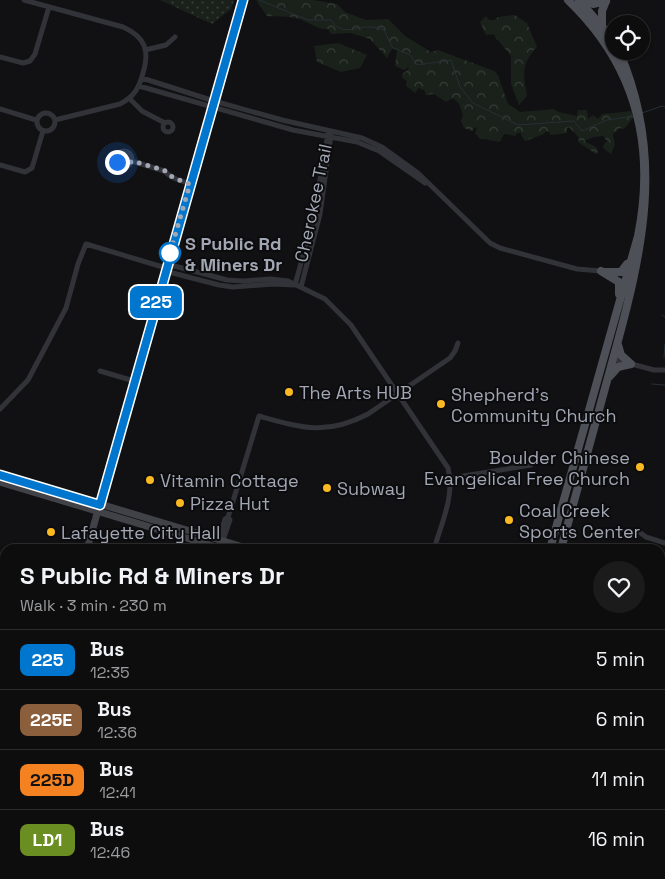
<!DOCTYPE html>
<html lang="en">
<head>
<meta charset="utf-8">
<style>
  body { margin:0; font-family:"Space Grotesk",sans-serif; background:#1b1b1c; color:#f1f3f6; height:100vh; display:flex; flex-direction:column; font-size:19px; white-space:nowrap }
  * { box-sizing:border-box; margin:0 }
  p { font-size:16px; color:#9a9c9e }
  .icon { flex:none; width:28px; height:28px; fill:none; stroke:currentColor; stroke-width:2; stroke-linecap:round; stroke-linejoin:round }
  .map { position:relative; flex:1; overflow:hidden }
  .side { position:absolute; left:0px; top:544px; width:665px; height:336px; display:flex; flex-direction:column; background:#0d0d0e; border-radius:15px 15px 0 0; box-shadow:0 1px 4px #0004,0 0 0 1px #2d2d2e }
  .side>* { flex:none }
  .badge { padding:0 10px; border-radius:8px; font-size:18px; line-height:32px }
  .fabs { position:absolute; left:605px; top:15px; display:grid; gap:10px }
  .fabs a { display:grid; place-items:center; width:45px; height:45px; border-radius:50%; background:#0d0d0e; box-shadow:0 1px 4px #0004,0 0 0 1px #2d2d2e; font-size:25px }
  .you { position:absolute; width:25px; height:25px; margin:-12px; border:4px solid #fff; border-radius:50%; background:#1a73e8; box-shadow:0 0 0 8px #1a73e833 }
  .map>.badge { position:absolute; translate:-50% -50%; box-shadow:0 0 0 2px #fff }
  .round { display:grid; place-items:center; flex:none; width:52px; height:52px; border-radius:26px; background:#1b1b1c }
  .overview { display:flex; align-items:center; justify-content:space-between; height:85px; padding:0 20px }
  h1 { font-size:24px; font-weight:700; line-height:38px }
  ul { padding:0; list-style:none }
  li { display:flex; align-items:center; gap:15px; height:60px; padding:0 20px; border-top:1px solid #2d2d2e }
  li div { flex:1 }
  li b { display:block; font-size:19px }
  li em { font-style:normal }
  li .badge { min-width:55px; font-weight:700; text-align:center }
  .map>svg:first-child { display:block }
</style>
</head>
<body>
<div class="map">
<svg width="665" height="879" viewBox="0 0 665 879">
  <defs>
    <pattern id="forest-crowns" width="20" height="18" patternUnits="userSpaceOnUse" patternTransform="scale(1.25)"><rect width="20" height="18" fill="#19211a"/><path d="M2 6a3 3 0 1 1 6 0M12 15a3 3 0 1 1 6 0" fill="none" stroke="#373e39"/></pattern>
    <pattern id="park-dots" width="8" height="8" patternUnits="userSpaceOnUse" patternTransform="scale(1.25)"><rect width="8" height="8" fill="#19211a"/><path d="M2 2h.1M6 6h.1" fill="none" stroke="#373e39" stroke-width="1.8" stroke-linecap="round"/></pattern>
  </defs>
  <rect width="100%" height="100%" fill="#111113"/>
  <!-- forest -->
  <path fill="url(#forest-crowns)" d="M 256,0 L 313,0 L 337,4 L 345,12 L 366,20 L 388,19 L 405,36 L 431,52 L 438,50 L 494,71 L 498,75 L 508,104 L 520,112 L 554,109 L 558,112 L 577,116 L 578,110 L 587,110 L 588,119 L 593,115 L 598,119 L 602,114 L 632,111 L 633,118 L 624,129 L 620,128 L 613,134 L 615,145 L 611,154 L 603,148 L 604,144 L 607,141 L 603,136 L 594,137 L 584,141 L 596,147 L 598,152 L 596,154 L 578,142 L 579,138 L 569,127 L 567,128 L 567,133 L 550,135 L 550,133 L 546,131 L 544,134 L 525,141 L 521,135 L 521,133 L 517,133 L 516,136 L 504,134 L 500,142 L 479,138 L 475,133 L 477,128 L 475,127 L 472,131 L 464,128 L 461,121 L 463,115 L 459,104 L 453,98 L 446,102 L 434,94 L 426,95 L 424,90 L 422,90 L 419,88 L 415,93 L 406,86 L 407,81 L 402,78 L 403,73 L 408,70 L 409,67 L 404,70 L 395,66 L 397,50 L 392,49 L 387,58 L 370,39 L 351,33 L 331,34 L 328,29 C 316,30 308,21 296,18 C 287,16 276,17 267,16 Z
    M 515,15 L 527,23 L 537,47 C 521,64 523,73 527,96 L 519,105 L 511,84 L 511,56 L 493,34 L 486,35 L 480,22 L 486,16 L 489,20 L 494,20 L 498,17 Z
    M 338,43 L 367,55 L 360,68 L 341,72 L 317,62 L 314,46 Z"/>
  <!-- park -->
  <path fill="url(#park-dots)" d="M 160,0 L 234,0 L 231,9 L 212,24 Z"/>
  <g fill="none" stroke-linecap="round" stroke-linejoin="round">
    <!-- stream -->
    <path stroke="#272f37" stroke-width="1" d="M 259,0 L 308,20 L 331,20 C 342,37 356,26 372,27 C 376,27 380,29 384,30 L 392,47 L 410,55 L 417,65 L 451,60 L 460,87 L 473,103 L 518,125 L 574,121 L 582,131 L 607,120 L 634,116
      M 642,113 L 662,106 L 665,107
      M 662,315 L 665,317
      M 664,358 L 665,344
      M 652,384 L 665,385
      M 0,733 L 5,735"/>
    <!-- street -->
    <path stroke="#323338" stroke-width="5" d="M 24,0 L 123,27 C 145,37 150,50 143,73 C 139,88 134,97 120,104 L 55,120
      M 145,50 L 166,45 L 175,37
      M 0,57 L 23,63 L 30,61 L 35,54 L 49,7
      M 142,78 L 214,101 L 282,120 L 362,138 L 382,147 L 418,173 L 490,243 L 500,248 L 577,269 L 601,271
      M 139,86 L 293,130 L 357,142 L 379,151 L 425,183
      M 130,99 L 142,111 L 165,123
      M 0,109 L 36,120
      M37 122a9 9 0 1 1 18 0a9 9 0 1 1-18 0Z
      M163 127a5 5 0 1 1 10 0a5 5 0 1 1-10 0Z
      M116 159a8 8 0 1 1 16 0a8 8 0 1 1-16 0Z
      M 132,161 L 164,171 L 169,175 L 176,179 L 190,184
      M 0,165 L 25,172 L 32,168 L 43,131
      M 167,264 L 227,280 L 244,281 L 271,279 L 288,281 L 325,299 L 351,325 L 448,468 C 455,495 442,522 434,549
      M 165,271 L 219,285 L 233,287 L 273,284 L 295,285
      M 295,285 L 313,219 L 328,134
      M 301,287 L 320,214 L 331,135
      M 613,359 L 654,370 L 665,370
      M 100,371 L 134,381
      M 0,409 L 28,380 L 66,308 L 78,264 L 86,244 L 166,268
      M 451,478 L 531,465
      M 638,531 L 646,537 L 665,543
      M 219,541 L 225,519 L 228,517
      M 222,543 L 230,520 L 228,517 L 230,511 L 259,416 C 302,428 326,436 368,414 L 450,358 L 455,351 L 458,343
      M 660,575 L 665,557
      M 660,580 L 665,581
      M 0,600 L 5,602
      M 660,633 L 665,635
      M 660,735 L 665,741
      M 660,752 L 665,747
      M 660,791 L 665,786
      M 0,822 L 5,823
      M 660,824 L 665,829
      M 378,875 L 392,879
      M 565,875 L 565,879
      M 593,875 L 594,879
      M 653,875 L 657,879
      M 58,879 L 59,875
      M 117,879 L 118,875
      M 176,879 L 177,875
      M 235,879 L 236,875
      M 294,879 L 295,875
      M 347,879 L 348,875"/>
    <!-- secondary -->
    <path stroke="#404248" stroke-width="7" d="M 0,474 L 250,549
      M 0,482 L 223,549
      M 87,549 L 243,0
      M 0,843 L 5,825"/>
    <!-- primary -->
    <path stroke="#4e5057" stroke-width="8" d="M 579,0 L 604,29 L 614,42
      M 582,1 L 593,4 L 606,1
      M 602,25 L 602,11 L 606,1
      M 601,271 L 619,282 L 619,294
      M 603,272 L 621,272 L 627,264
      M 618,345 L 621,355 L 631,364
      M 610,376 L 618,367 L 631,364
      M 550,549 L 638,236 C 656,145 636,65 568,0
      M 561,549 C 579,485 596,422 613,359 C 643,251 665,156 619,51
      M 660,669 L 665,670
      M 660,677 L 665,679
      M 487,875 L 488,879
      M 497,875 L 497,879"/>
  </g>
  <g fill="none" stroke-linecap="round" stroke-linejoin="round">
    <defs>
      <path id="line" d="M 0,475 L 100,505 L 243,0"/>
    </defs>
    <!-- line casing -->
    <use href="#line" stroke="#fff" stroke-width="11"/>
    <!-- line -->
    <use href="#line" stroke="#0076ce" stroke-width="8"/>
    <!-- walk -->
    <path stroke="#a2a7b4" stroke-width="5" stroke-dasharray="0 9" d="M 117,162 L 122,167 L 126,167 L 132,161 L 164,170 L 169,175 L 176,179 L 190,184 L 170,253"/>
  </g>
  <!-- markers -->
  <circle fill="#fff" stroke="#0076ce" stroke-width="2.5" cx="170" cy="253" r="10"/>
  <g fill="#fbb921" stroke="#0c0c0e" stroke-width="2">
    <circle cx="289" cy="392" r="5"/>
    <circle cx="441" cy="404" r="5"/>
    <circle cx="640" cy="467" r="5"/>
    <circle cx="150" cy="480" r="5"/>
    <circle cx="327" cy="488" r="5"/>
    <circle cx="180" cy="503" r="5"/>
    <circle cx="509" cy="520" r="5"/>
    <circle cx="51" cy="532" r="5"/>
  </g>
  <g text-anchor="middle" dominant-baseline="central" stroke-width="4" stroke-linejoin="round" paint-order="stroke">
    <!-- street labels -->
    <g font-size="18" fill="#a2a7b4" stroke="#0c0c0e">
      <text transform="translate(313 203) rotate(-78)">Cherokee Trail</text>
    </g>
    <!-- stop labels -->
    <g font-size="18" font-weight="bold" fill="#a2a7b4" stroke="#0c0c0e" text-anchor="start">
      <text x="185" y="243">S Public Rd<tspan x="185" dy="21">&amp; Miners Dr</tspan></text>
    </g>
    <!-- poi labels -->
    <g font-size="18" fill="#a2a7b4" stroke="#0c0c0e" text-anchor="start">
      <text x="299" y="392">The Arts HUB</text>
      <text x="451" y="394">Shepherd's<tspan x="451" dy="21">Community Church</tspan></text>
      <text x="630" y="457" text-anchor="end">Boulder Chinese<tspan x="630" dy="21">Evangelical Free Church</tspan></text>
      <text x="160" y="480">Vitamin Cottage</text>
      <text x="337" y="488">Subway</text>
      <text x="190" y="503">Pizza Hut</text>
      <text x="519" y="510">Coal Creek<tspan x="519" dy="21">Sports Center</tspan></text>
      <text x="61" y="532">Lafayette City Hall</text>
    </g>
  </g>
</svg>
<div class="fabs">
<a><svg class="icon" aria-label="locate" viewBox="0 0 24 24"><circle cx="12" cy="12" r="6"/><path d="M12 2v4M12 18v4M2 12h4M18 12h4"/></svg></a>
</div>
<div class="you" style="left:117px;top:162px"></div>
<b class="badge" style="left:156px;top:302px;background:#0076ce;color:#fff">225</b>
<section class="side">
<div class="overview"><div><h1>S Public Rd &amp; Miners Dr</h1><p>Walk · 3 min · 230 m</p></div><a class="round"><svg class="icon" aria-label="heart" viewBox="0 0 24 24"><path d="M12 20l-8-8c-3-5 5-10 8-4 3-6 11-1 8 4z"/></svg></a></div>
<ul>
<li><span class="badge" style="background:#0076ce;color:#fff">225</span><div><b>Bus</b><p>12:35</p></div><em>5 min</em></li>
<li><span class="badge" style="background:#8b5e3c;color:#fff">225E</span><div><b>Bus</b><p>12:36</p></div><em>6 min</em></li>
<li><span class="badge" style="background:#f58220;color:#111">225D</span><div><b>Bus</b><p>12:41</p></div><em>11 min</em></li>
<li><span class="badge" style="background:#6b8e23;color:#fff">LD1</span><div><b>Bus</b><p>12:46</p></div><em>16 min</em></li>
</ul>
</section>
</div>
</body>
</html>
